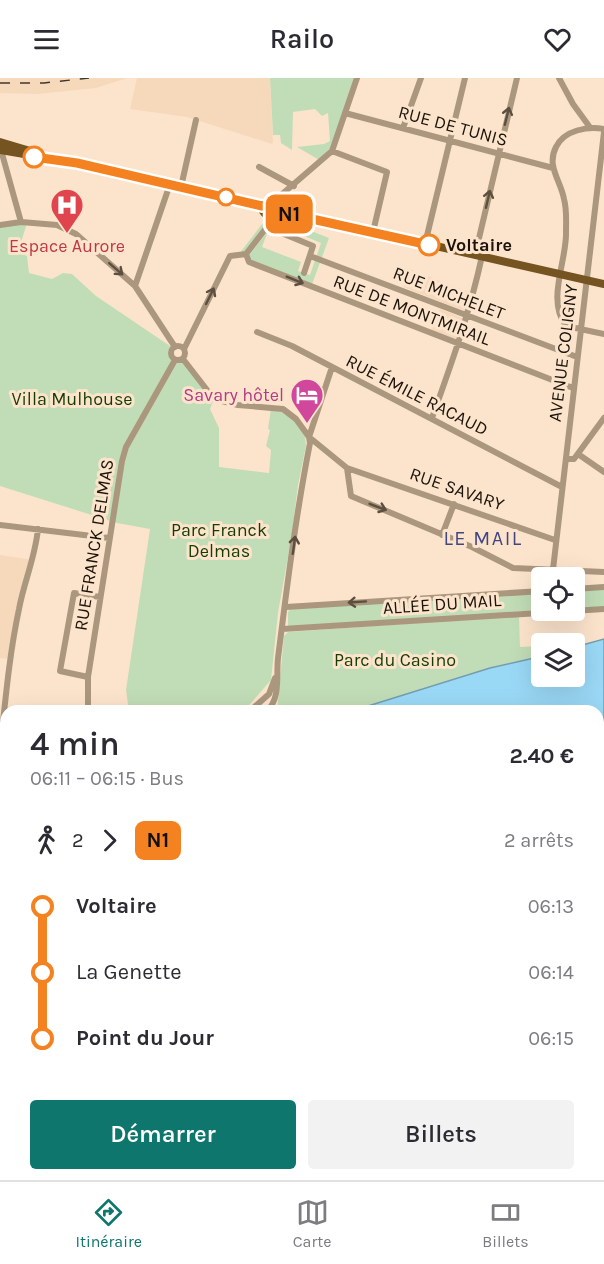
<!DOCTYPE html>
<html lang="fr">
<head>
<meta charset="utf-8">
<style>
  body { margin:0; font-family:Karla,sans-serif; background:#f2f2f3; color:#2b2b33; height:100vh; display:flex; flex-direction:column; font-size:22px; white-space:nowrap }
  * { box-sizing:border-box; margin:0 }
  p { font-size:20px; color:#7c7c81 }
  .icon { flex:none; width:33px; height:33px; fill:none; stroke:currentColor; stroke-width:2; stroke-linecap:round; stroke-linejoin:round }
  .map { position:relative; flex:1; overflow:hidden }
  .side { position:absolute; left:0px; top:627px; width:604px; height:476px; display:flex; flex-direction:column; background:#fff; border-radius:18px 18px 0 0; box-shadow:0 6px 24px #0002 }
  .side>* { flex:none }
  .badge { padding:0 12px; border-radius:9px; font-size:21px; line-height:39px }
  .tools { position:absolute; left:531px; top:489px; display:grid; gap:12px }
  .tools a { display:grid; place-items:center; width:54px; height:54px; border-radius:6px; background:#fff; box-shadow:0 6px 24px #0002; font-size:30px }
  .map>.badge { position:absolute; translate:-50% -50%; box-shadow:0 0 0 3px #fff }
  .legs { display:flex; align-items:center; gap:9px; height:66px; padding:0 30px; font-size:20px }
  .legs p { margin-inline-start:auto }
  .head { display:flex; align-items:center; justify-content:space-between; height:102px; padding:0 30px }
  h1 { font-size:33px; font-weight:600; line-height:45px }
  .primary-button { display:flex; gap:12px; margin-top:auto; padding:12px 30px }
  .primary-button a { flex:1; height:69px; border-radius:6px; background:#0f766e; color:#fff; font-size:24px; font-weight:600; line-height:69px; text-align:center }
  .primary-button a+a { background:#f2f2f3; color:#2b2b33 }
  ul { padding:0 30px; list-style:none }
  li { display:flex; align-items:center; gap:21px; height:66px; font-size:22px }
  li i { display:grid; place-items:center; width:9px; height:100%; margin:0 8px; background:currentColor }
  li i::after { content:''; width:15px; height:15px; margin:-8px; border:4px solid; border-radius:50%; background:#fff }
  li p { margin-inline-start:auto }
  li:first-child i { background:linear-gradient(#0000 50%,currentColor 0) }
  li:last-child i { background:linear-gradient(currentColor 50%,#0000 0) }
  header { display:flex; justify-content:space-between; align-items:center; height:78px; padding:0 30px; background:#fff; font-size:27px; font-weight:600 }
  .tab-bar { display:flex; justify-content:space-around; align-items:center; height:84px; border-top:2px solid #e1e1e2; background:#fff; font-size:16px; color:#7c7c81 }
  .tab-bar a { display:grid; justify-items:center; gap:3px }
  .tab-bar .current { color:#0f766e }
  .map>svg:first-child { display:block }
</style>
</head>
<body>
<header><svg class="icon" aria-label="menu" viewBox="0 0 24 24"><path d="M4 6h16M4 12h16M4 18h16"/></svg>Railo<svg class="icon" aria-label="heart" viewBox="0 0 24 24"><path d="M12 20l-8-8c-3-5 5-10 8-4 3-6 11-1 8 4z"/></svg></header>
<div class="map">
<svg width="604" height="1102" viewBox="0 0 604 1102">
  <rect width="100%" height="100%" fill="#fce4cc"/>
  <!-- built -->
  <path fill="#f6d9bb" d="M 0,0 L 127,0 L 96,10 L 38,16 L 0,15 Z
    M 137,0 L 270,0 L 273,64 L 272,66 L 187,39 L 130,31 Z
    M 410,191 L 471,215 L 465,233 L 403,209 Z
    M 440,231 L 463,240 L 456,262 L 431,252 Z
    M 0,477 L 34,482 L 19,530 L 10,581 L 0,580 Z"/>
  <!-- green -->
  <path fill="#c1ddb7" d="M 270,0 L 357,0 L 334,70 L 321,83 L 297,69 L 324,66 L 330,63 L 328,35 L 322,38 L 315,31 L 293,34 L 292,72 L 281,65 L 280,57 L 273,57 Z
    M 287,140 L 286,143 L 329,160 L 311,209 L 249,184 L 249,177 L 268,153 L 262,169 L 301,184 L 298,193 L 310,197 L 321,165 L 285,150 L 283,155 L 267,149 L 246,176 L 239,176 L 266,141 L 274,143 Z
    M 27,145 L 18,174 L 27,178 L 29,195 L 52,201 L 63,195 L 72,196 L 96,218 L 173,270 L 171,275 L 175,282 L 183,281 L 214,321 L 210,331 L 219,350 L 219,389 L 269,395 L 271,372 L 266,368 L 270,352 L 268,351 L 271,330 L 283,333 L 295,343 L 305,358 L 306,368 L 298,407 L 292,456 L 278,535 L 271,602 L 244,633 L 129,633 L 126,612 L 150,451 L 117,445 L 0,408 L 0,147 Z
    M 604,511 L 604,529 L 575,531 L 575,513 Z
    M 541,515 L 542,532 L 288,549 L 288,534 L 291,530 Z
    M 519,538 L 520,569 L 541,568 L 542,598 L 574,598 L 575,569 L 604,561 L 598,633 L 277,633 L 284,558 L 288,554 Z"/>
  <!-- water -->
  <path fill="#9ad9f6" stroke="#749eb0" stroke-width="1.5" d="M 604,561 L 604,1102 L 0,1102 L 0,751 L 6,753 L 6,1096 L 598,1096 L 598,633 L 352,633 L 490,590 L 534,580 L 538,574 L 541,576 L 542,598 L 574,598 L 575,569 Z"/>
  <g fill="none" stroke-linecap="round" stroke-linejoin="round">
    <!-- ferry -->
    <path stroke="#0e516a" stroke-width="1.5" stroke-dasharray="8 6" stroke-linecap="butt" d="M 598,859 L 604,857
      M 598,882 L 604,879
      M 598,906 L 604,902
      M 598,930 L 604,926
      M 598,980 L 604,977
      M 598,982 L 604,978
      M 406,1096 L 408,1102
      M 410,1096 L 411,1102
      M 211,1102 L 220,1096
      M 252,1102 L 261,1096
      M 293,1102 L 301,1096
      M 333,1102 L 341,1096"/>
    <!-- minor -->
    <path stroke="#ab977e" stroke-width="6" d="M 559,0 L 573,26 L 589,48
      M 345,35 L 553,90
      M 403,50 L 421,0
      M 604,51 C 588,48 564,52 556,69 C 546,88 561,103 564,121 C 567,132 566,143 566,154 C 567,183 546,222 566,248 L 604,256
      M 1,72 L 21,144 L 57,147 L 76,156 L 135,208 L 175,269
      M 332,73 L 387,94 L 373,154
      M 259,89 L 294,108
      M 181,109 L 196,42
      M 275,126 L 281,117 L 332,73 L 357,0
      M 0,147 L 21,144
      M 267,149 L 313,168 L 304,195
      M 425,166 L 465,0
      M 246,176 L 249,184 L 573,310
      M 246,176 L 267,149 L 271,140
      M 475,177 L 517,0
      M 310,178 L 577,279
      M 135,208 L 170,106
      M 257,254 L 292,268 L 562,409
      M171 275a7 7 0 1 1 14 0a7 7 0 1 1-14 0Z
      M 184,271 L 230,178 L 246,176
      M 183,281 L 214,321 L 238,327 L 283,331 L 296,341 L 309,359 L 347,390 L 351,418 L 472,469 L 513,490 L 604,494
      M 432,340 C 451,287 470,234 482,178
      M 578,376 L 604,394
      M 566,381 L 574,381 L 604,340
      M 347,390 L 555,462
      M 0,447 L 109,460
      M 442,457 L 454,426
      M 552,500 L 604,54
      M 574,511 L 604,509
      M 286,529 L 542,513
      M 282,551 L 604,531
      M 88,599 L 60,593 L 74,515 L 100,519
      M 88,633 L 88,599 L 122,383 L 126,369 L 175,282
      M 250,633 L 269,616 L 275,600
      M 267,633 C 281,620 276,597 278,580 C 287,508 296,436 310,365 L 309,359 L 332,289
      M 0,673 C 5,626 9,578 19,531 C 24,504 35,480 38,451
      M 0,688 L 6,687"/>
    <!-- major -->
    <path stroke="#765422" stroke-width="8" d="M 0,64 L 37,75
      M 0,72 L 77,85 L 262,128
      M 266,126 L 282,129 L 285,133 L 283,137 C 274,141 267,140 262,132 L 262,128 Z
      M 285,134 L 604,206"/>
    <!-- rail -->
    <path stroke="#41362b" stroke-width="1.5" stroke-dasharray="10 10" stroke-linecap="butt" d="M 0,5 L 44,5 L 89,0"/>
  </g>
  <!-- one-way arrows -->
  <defs><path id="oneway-shaft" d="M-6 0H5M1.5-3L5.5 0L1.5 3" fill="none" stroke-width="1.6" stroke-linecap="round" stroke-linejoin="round" transform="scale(1.5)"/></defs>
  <g stroke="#5c4f3f">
    <use href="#oneway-shaft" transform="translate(507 38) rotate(-76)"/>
    <use href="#oneway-shaft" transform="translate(488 121) rotate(-77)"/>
    <use href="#oneway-shaft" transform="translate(116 191) rotate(41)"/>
    <use href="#oneway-shaft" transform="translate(295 202) rotate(22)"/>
    <use href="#oneway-shaft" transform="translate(210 218) rotate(-64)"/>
    <use href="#oneway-shaft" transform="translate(378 429) rotate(21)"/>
    <use href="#oneway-shaft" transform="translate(294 467) rotate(-82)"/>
    <use href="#oneway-shaft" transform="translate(357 524) rotate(176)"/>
  </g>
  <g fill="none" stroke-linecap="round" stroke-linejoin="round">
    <defs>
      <path id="line-1" d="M 34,79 L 77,85 L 262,128 L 272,126 L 282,129 L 285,135 L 429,167"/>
    </defs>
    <!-- line-1 casing -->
    <use href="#line-1" stroke="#fff" stroke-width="14"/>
    <!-- line-1 -->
    <use href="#line-1" stroke="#f58220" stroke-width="9"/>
  </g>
  <!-- icons -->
  <defs>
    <symbol id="hospital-pin" viewBox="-11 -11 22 30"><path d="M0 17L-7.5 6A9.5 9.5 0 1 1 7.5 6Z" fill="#e0444e" stroke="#fce4cc"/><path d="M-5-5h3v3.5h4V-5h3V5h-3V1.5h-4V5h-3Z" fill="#fff"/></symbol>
    <symbol id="hotel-pin" viewBox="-11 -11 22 30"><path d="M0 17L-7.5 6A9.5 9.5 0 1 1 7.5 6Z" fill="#d1479c" stroke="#fce4cc"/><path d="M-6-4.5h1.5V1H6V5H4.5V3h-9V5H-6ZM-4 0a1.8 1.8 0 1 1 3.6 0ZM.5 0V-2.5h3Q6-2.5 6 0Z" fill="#fff"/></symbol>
  </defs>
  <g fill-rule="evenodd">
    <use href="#hospital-pin" x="48" y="108" width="38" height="52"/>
    <use href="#hotel-pin" x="288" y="298" width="38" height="52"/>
  </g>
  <!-- markers -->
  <g fill="#fff" stroke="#f58220" stroke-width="3">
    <circle cx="34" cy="79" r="10"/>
    <circle cx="226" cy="119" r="8"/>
    <circle cx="429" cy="167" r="10"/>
  </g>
  <g text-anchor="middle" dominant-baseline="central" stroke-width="6" stroke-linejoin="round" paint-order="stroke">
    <!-- street labels -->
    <g font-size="18" fill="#1c140b" stroke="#fce4cc">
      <text transform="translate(453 48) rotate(15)">RUE DE TUNIS</text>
      <text transform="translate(449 215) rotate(21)">RUE MICHELET</text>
      <text transform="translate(412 232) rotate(21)">RUE DE MONTMIRAIL</text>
      <text transform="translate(563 275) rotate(-83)">AVENUE COLIGNY</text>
      <text transform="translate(417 317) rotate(27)">RUE ÉMILE RACAUD</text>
      <text transform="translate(457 411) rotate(19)">RUE SAVARY</text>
      <text transform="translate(94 467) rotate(-81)">RUE FRANCK DELMAS</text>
      <text transform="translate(442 526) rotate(-4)">ALLÉE DU MAIL</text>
    </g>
    <!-- stop labels -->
    <g font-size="18" font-weight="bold" fill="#1c140b" stroke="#fce4cc" text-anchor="start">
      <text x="446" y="167">Voltaire</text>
    </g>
    <!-- health labels -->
    <g font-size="18" fill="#be3a42" stroke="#fce4cc">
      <text x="67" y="168">Espace Aurore</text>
    </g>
    <!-- hotel labels -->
    <g font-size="18" fill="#b23c85" stroke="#fce4cc" text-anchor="end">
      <text x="284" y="317">Savary hôtel</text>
    </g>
    <!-- park labels -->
    <g font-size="18" fill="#153d00" stroke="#fce4cc">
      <text x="72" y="321">Villa Mulhouse</text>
      <text x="219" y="452">Parc Franck<tspan x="219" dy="21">Delmas</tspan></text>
      <text x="395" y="582">Parc du Casino</text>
    </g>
    <!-- neighbourhood labels -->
    <g font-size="20" letter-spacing="1.5" fill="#404682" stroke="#fce4cc">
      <text x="483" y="460">LE MAIL</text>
    </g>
  </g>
</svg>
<div class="tools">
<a><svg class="icon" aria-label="locate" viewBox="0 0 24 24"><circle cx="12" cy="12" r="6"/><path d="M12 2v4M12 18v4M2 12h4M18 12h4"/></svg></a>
<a><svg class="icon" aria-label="layers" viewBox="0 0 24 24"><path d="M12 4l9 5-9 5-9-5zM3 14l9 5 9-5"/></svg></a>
</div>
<b class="badge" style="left:289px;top:136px;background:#f58220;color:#111">N1</b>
<section class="side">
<div class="head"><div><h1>4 min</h1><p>06:11 – 06:15 · Bus</p></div><b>2.40 €</b></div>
<div class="legs"><svg class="icon" aria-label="walk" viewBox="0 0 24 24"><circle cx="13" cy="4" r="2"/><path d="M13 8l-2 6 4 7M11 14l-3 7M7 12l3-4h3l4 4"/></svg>2<svg class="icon" aria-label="forward" viewBox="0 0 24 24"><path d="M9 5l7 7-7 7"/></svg><b class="badge" style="background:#f58220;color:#111">N1</b><p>2 arrêts</p></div>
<ul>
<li><i style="color:#f58220"></i><b>Voltaire</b><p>06:13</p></li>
<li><i style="color:#f58220"></i><span>La Genette</span><p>06:14</p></li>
<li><i style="color:#f58220"></i><b>Point du Jour</b><p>06:15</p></li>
</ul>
<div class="primary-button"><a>Démarrer</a><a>Billets</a></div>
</section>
</div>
<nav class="tab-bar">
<a class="current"><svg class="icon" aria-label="directions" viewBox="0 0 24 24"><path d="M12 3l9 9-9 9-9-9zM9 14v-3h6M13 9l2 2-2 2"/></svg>Itinéraire</a>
<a><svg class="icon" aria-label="map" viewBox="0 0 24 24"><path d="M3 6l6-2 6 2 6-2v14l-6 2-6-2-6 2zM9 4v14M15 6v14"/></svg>Carte</a>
<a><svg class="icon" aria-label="tickets" viewBox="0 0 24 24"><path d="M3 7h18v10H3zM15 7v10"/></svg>Billets</a>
</nav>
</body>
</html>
